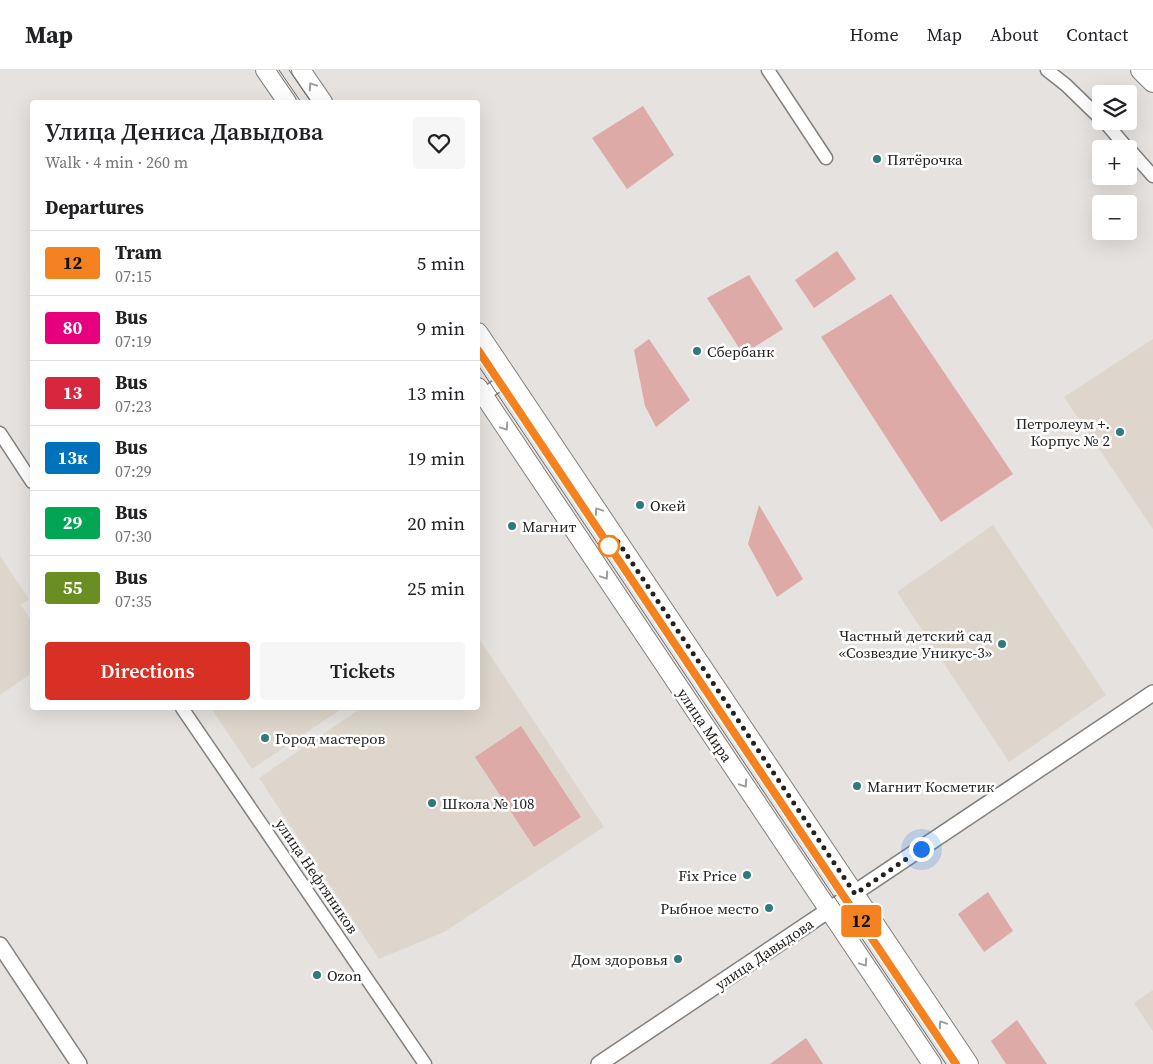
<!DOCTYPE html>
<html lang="en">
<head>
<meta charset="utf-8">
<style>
  body { margin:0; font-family:"Source Serif 4",serif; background:#f6f6f6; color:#202124; height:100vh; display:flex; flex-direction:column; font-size:19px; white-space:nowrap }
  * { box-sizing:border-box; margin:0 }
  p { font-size:16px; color:#757577 }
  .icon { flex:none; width:28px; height:28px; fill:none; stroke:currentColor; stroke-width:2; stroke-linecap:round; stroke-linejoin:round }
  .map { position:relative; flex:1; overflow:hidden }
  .side { position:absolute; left:30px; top:30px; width:450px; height:610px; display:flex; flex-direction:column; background:#fff; border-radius:5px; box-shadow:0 5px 20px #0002 }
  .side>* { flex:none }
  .badge { padding:0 10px; border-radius:4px; font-size:18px; line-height:32px }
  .buttons { position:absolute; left:1092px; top:15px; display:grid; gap:10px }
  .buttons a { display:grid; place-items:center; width:45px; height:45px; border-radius:5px; background:#fff; box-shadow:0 5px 20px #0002; font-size:25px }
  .you { position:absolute; width:25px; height:25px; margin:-12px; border:4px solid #fff; border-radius:50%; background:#1a73e8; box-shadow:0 0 0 8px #1a73e833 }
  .map>.badge { position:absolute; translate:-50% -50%; box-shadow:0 0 0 2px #fff }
  h2 { padding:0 15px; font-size:19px; line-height:45px }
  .round { display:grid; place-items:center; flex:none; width:52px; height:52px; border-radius:5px; background:#f6f6f6 }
  .overview { display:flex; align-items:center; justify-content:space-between; height:85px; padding:0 15px }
  h1 { font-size:24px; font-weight:600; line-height:38px }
  .primary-button { display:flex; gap:10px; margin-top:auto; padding:10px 15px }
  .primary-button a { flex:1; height:58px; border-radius:5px; background:#d93025; color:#fff; font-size:20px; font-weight:600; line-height:58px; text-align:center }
  .primary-button a+a { background:#f6f6f6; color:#202124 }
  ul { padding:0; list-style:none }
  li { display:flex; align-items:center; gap:15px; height:65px; padding:0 15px; border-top:1px solid #e0e0e0 }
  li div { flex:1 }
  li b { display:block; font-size:19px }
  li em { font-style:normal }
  li .badge { min-width:55px; font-weight:700; text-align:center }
  header { display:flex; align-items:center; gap:30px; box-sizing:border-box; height:70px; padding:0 25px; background:#fff; border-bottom:1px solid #e0e0e0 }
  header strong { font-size:24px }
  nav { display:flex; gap:28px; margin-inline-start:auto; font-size:18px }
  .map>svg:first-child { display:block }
</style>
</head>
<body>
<header>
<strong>Map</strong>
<nav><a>Home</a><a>Map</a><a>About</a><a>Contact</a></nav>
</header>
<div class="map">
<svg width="1153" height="994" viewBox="0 0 1153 994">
  <rect width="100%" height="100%" fill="#e5e2df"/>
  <!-- built -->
  <path fill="#ded6cc" d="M 1153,269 L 1153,459 L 1064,327 Z
    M 993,455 L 1106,625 L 1009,692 L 897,522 Z
    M 0,486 L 29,529 L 21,535 L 32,552 L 32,603 L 0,625 Z
    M 478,567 L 604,757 L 444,862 L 379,889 L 259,708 L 361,638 L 478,638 Z
    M 211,638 L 343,638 L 252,699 Z
    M 1153,920 L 1153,961 L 1134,933 Z"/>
  <!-- park -->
  <path fill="#ddaaa7" d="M 643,36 L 674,85 L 627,119 L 592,68 Z
    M 837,181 L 856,209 L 814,238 L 795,210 Z
    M 749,205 L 783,259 L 743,284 L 707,228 Z
    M 891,224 L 1013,404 L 941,452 L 821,267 Z
    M 649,269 L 690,330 L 656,357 L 645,336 L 634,280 Z
    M 759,435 L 803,509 L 777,527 L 748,474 Z
    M 521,656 L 581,747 L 534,777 L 475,687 Z
    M 988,822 L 1013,861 L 984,882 L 958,844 Z
    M 1017,950 L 1047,994 L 1006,994 L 991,971 Z
    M 806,968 L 823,994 L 770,994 Z"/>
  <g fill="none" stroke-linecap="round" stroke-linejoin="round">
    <defs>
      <path id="minor" d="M 768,0 L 826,88
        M 1047,0 L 1066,15 L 1101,49
        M 1104,51 L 1128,79
        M 1129,79 L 1153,106
        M 478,329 L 508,308
        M 0,363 L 32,412
        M 182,638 L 425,994"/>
      <path id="tertiary" d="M 0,875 L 79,994
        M 599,994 L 1153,623"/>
      <path id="secondary" d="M 265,0 L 287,32
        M 301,0 L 323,32
        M 478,262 L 969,994
        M 478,317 L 932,994"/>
      <path id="primary" d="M 1141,0 L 1153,12"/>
    </defs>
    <!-- minor casing -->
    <use href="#minor" stroke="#83817e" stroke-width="15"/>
    <!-- tertiary casing -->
    <use href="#tertiary" stroke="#83817e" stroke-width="18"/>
    <!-- secondary casing -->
    <use href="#secondary" stroke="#83817e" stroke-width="20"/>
    <!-- primary casing -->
    <use href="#primary" stroke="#83817e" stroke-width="22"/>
    <!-- minor -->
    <use href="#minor" stroke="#fff" stroke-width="12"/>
    <!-- tertiary -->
    <use href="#tertiary" stroke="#fff" stroke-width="15"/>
    <!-- secondary -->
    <use href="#secondary" stroke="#fff" stroke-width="18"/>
    <!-- primary -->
    <use href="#primary" stroke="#fff" stroke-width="20"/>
    <!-- tram -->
    <path stroke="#6c6a69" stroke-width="1" d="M 279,0 L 301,32
      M 289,0 L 311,32
      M 478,280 L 956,994
      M 478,295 L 946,994"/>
  </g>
  <!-- one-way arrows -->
  <defs><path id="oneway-chevron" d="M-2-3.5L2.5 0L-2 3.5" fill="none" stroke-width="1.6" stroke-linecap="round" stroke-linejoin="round" transform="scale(1.25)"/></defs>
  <g stroke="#9c9c9b">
    <use href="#oneway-chevron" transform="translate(312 16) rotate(-124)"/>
    <use href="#oneway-chevron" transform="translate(505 357) rotate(56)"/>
    <use href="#oneway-chevron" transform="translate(598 441) rotate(-124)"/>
    <use href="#oneway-chevron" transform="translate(605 506) rotate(56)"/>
    <use href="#oneway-chevron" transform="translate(744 714) rotate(56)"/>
    <use href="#oneway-chevron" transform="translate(864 893) rotate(56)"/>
    <use href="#oneway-chevron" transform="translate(942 954) rotate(-124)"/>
  </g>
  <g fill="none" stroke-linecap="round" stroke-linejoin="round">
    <defs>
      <path id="line" d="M 478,280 L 956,994"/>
    </defs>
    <!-- line casing -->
    <use href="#line" stroke="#fff" stroke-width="11"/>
    <!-- line -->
    <use href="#line" stroke="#f58220" stroke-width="8"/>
    <!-- walk -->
    <path stroke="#232221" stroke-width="5" stroke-dasharray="0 9" d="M 609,476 L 614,466 L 855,824 L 921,779"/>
  </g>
  <!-- markers -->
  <g fill="#317a7c" stroke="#fff" stroke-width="2">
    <circle cx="877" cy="89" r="5"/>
    <circle cx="697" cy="281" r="5"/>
    <circle cx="1120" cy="362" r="5"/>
    <circle cx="640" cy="435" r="5"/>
    <circle cx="512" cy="456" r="5"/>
    <circle cx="1002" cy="574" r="5"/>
    <circle cx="265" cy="668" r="5"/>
    <circle cx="857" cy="716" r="5"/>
    <circle cx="432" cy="733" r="5"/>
    <circle cx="747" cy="805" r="5"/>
    <circle cx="769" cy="838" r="5"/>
    <circle cx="678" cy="889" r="5"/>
    <circle cx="317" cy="905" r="5"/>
  </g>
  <circle fill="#fff" stroke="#f58220" stroke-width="2.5" cx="609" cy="476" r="10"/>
  <g text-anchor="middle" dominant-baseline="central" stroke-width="5" stroke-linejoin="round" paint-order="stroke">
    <!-- poi labels -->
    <g font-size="15" fill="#232221" stroke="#fff" text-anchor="start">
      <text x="887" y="89">Пятёрочка</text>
      <text x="707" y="281">Сбербанк</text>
      <text x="1110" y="353" text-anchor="end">Петролеум +.<tspan x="1110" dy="17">Корпус № 2</tspan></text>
      <text x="650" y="435">Окей</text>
      <text x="522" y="456">Магнит</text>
      <text x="992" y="565" text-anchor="end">Частный детский сад<tspan x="992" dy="17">«Созвездие Уникус-3»</tspan></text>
      <text x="275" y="668">Город мастеров</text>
      <text x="867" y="716">Магнит Косметик</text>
      <text x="442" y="733">Школа № 108</text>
      <text x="737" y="805" text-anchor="end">Fix Price</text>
      <text x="759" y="838" text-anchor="end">Рыбное место</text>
      <text x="668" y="889" text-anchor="end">Дом здоровья</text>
      <text x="327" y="905">Ozon</text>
    </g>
    <!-- street labels -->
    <g font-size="15" fill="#232221" stroke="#fff">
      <text transform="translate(705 655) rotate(56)">улица Мира</text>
      <text transform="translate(317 806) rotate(56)">улица Нефтяников</text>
      <text transform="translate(764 884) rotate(-34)">улица Давыдова</text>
    </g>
  </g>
</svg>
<div class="buttons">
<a><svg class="icon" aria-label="layers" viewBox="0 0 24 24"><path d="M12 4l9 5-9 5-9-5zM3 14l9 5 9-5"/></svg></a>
<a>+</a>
<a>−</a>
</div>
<div class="you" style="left:921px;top:779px"></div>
<b class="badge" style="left:861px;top:851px;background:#f58220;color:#111">12</b>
<section class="side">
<div class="overview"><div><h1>Улица Дениса Давыдова</h1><p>Walk · 4 min · 260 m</p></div><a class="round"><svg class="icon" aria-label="heart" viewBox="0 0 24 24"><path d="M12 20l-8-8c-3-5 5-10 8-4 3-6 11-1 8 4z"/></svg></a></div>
<h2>Departures</h2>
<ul>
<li><span class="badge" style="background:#f58220;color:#111">12</span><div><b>Tram</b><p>07:15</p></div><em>5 min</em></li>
<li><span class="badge" style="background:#e6007e;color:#fff">80</span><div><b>Bus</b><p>07:19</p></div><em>9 min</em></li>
<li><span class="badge" style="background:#d7263d;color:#fff">13</span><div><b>Bus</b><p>07:23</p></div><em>13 min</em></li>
<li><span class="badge" style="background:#0072bc;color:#fff">13к</span><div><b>Bus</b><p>07:29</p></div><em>19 min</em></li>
<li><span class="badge" style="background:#00a651;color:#fff">29</span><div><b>Bus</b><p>07:30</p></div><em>20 min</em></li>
<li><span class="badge" style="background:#6b8e23;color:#fff">55</span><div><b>Bus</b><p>07:35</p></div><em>25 min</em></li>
</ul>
<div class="primary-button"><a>Directions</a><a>Tickets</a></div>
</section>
</div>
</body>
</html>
